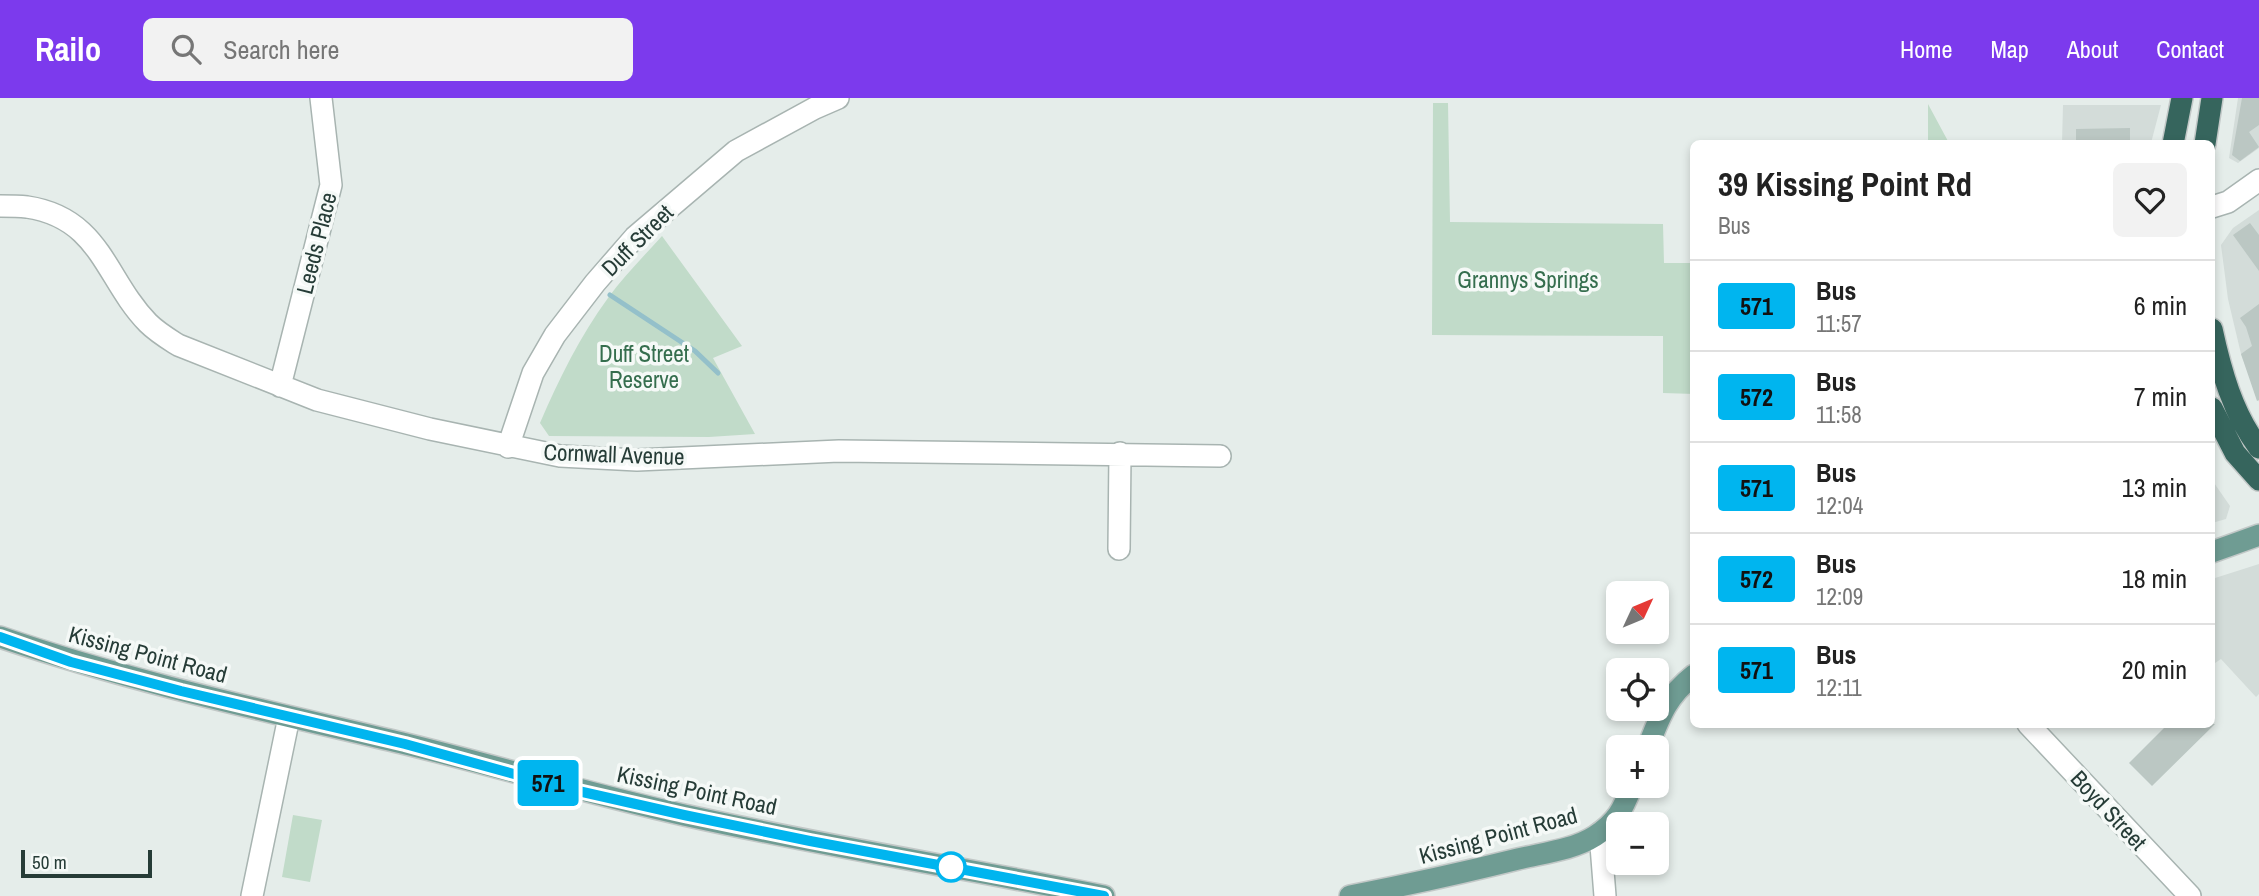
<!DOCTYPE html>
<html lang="en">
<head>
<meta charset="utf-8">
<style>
  body { margin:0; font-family:"Archivo Narrow",sans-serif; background:#f2f2f2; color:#222; height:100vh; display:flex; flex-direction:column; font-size:26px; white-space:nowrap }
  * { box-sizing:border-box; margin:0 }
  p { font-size:23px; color:#767676 }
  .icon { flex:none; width:38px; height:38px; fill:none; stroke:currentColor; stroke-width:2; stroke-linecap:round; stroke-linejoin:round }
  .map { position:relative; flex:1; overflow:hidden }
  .side { position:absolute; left:1690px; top:42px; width:525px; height:588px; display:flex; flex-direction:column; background:#fff; border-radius:10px; box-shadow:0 4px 10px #0003 }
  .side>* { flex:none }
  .badge { padding:0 14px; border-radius:5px; font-size:24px; line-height:46px }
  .needle { width:46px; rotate:46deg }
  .controls { position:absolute; left:1606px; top:483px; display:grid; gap:14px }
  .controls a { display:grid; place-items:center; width:63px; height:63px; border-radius:10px; background:#fff; box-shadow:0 4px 10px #0003; font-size:35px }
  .scale { position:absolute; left:21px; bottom:18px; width:131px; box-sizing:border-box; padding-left:7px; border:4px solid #263c37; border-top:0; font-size:19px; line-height:24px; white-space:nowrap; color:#263c37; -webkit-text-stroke:5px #f5f9f7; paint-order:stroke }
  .map>.badge { position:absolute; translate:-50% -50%; box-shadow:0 0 0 4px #fff }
  .round { display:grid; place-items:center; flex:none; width:74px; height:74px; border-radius:10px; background:#f2f2f2 }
  .overview { display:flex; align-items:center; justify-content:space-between; height:119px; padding:0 28px }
  h1 { font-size:33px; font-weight:700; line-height:52px }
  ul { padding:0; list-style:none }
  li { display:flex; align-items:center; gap:21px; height:91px; padding:0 28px; border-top:2px solid #e0e0e0 }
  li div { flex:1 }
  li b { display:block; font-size:26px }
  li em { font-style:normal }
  li .badge { min-width:77px; font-weight:700; text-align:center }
  header { display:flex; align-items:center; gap:42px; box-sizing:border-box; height:98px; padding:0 35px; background:#7c3aed; color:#fff }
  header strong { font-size:33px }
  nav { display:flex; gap:38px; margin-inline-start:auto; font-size:24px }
  .search { width:490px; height:63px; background:#f2f2f2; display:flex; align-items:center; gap:18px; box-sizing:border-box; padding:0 24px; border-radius:10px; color:#767676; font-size:26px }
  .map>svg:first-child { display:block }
</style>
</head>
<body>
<header>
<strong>Railo</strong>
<div class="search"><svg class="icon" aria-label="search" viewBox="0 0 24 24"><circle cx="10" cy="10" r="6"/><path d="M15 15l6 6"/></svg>Search here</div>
<nav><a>Home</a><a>Map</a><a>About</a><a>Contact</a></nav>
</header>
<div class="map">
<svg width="2259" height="798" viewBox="0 0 2259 798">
  <rect width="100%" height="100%" fill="#e5edea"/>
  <!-- built -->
  <path fill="#d3dcd9" d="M 2238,0 L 2259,0 L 2259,50 L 2238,65 L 2229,60 Z
    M 2063,7 L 2161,7 L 2151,45 L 2053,46 L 2062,45 Z
    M 2259,112 L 2259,304 L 2241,256 L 2228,201 L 2221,147 L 2233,130 Z
    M 2212,382 L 2230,408 L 2226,421 L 2212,425 Z
    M 2259,466 L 2259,596 L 2256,599 L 2221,561 L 2215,565 L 2212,562 L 2212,481 Z"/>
  <!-- green -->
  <path fill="#c1dbc9" d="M 1433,5 L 1448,5 L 1450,124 L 1663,126 L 1664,165 L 1694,165 L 1694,296 L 1663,295 L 1663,238 L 1432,237 Z
    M 1928,6 L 1949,45 L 1928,45 Z
    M 662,138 L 742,248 L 713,260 L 755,336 L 709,339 L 549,338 L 540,325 C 559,281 580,238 608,200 C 624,178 644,158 662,138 Z
    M 293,717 L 322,722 L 310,784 L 282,779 Z"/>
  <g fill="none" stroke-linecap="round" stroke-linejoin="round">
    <!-- stream -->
    <path stroke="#94c0ca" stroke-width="5" d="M 610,197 L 695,253 L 718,275"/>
  </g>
  <!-- building -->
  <path fill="#bbc7c3" d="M 2242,0 L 2259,0 L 2259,27 L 2249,34 L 2259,49 L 2240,63 L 2232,57 Z
    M 2130,30 L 2130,46 L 2076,46 L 2076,31 Z
    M 2250,125 L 2259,137 L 2259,173 L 2233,137 Z
    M 2259,206 L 2259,302 L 2257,303 L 2241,256 L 2252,248 L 2246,229 L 2240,220 Z
    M 2168,626 L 2215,626 L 2152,688 L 2129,665 Z"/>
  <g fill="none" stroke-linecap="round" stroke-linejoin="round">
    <defs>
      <path id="minor" d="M 0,108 C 9,108 18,108 27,109 C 101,120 105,181 148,225 C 157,234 167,240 178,247 L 317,302 L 430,331 L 560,358 L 637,362 L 839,353 L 1220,358
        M 2212,109 L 2228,104 L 2259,82
        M 280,288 L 331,87 L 321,0
        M 508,349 L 533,275 L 555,237 L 595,185 L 635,139 L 736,53 L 815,10 L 838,0
        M 1119,451 L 1120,355
        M 2028,626 L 2190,798
        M 1600,735 L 1605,798
        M 252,798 L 289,619"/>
      <path id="major" d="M 2212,454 L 2259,437
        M 0,539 C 132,584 267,613 402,645 C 497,668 589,696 684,717 C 823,748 964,770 1104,798
        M 1648,649 C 1660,618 1667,598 1694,577
        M 1350,798 C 1407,787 1462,775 1518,761 C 1543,755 1573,752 1595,738 C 1617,724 1623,711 1632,688"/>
      <path id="highway" d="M 2173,46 L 2182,0
        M 2205,46 L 2212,0
        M 2212,231 C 2221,273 2233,316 2259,350
        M 2212,310 L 2235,355 L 2259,382"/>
    </defs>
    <!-- minor casing -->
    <use href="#minor" stroke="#a8b4b1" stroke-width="24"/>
    <!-- major casing -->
    <use href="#major" stroke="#c2c8c7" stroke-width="24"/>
    <!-- highway casing -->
    <use href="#highway" stroke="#c2c8c7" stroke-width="24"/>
    <!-- minor -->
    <use href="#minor" stroke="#fff" stroke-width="21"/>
    <!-- major -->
    <use href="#major" stroke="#6f9c93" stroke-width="21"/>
    <!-- highway -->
    <use href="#highway" stroke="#36655d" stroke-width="21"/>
  </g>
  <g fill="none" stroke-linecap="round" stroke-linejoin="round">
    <defs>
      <path id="line" d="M 0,539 L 71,564 L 181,593 L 405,646 L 565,690 L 684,717 L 810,743 L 1104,798"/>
    </defs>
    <!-- line casing -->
    <use href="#line" stroke="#fff" stroke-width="16"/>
    <!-- line -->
    <use href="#line" stroke="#00b5ef" stroke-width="10"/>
  </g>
  <!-- markers -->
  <circle fill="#fff" stroke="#00b5ef" stroke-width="3.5" cx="951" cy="769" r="14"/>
  <g text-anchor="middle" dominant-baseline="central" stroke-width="7" stroke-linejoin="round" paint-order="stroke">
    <!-- street labels -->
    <g font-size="23" fill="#263c37" stroke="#f5f9f7">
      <text transform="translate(637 142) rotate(-45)">Duff Street</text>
      <text transform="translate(316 145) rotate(-76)">Leeds Place</text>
      <text transform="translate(614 356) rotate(2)">Cornwall Avenue</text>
      <text transform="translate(148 556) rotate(15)">Kissing Point Road</text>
      <text transform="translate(697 692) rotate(12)">Kissing Point Road</text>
      <text transform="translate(2109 712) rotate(47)">Boyd Street</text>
      <text transform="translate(1498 737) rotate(-15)">Kissing Point Road</text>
    </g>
    <!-- park labels -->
    <g font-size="23" fill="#356e4e" stroke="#f5f9f7">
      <text x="1528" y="181">Grannys Springs</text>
      <text x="644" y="255">Duff Street<tspan x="644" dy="26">Reserve</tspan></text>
    </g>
  </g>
</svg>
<div class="controls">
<a><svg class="needle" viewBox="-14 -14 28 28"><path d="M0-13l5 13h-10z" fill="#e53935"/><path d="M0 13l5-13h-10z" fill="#767676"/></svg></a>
<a><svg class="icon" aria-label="locate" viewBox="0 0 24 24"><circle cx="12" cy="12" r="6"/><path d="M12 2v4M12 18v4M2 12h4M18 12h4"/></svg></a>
<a>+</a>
<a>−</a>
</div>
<div class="scale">50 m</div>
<b class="badge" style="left:548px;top:685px;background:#00b5ef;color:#111">571</b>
<section class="side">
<div class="overview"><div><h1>39 Kissing Point Rd</h1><p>Bus</p></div><a class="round"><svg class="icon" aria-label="heart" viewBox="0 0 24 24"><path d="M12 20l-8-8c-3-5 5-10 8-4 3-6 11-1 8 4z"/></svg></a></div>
<ul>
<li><span class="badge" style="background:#00b5ef;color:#111">571</span><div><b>Bus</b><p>11:57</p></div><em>6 min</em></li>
<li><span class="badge" style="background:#00b5ef;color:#111">572</span><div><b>Bus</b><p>11:58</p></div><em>7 min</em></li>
<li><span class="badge" style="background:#00b5ef;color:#111">571</span><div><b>Bus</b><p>12:04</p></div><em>13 min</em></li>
<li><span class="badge" style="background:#00b5ef;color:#111">572</span><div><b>Bus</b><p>12:09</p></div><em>18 min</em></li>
<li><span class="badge" style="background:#00b5ef;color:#111">571</span><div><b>Bus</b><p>12:11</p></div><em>20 min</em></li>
</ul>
</section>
</div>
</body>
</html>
